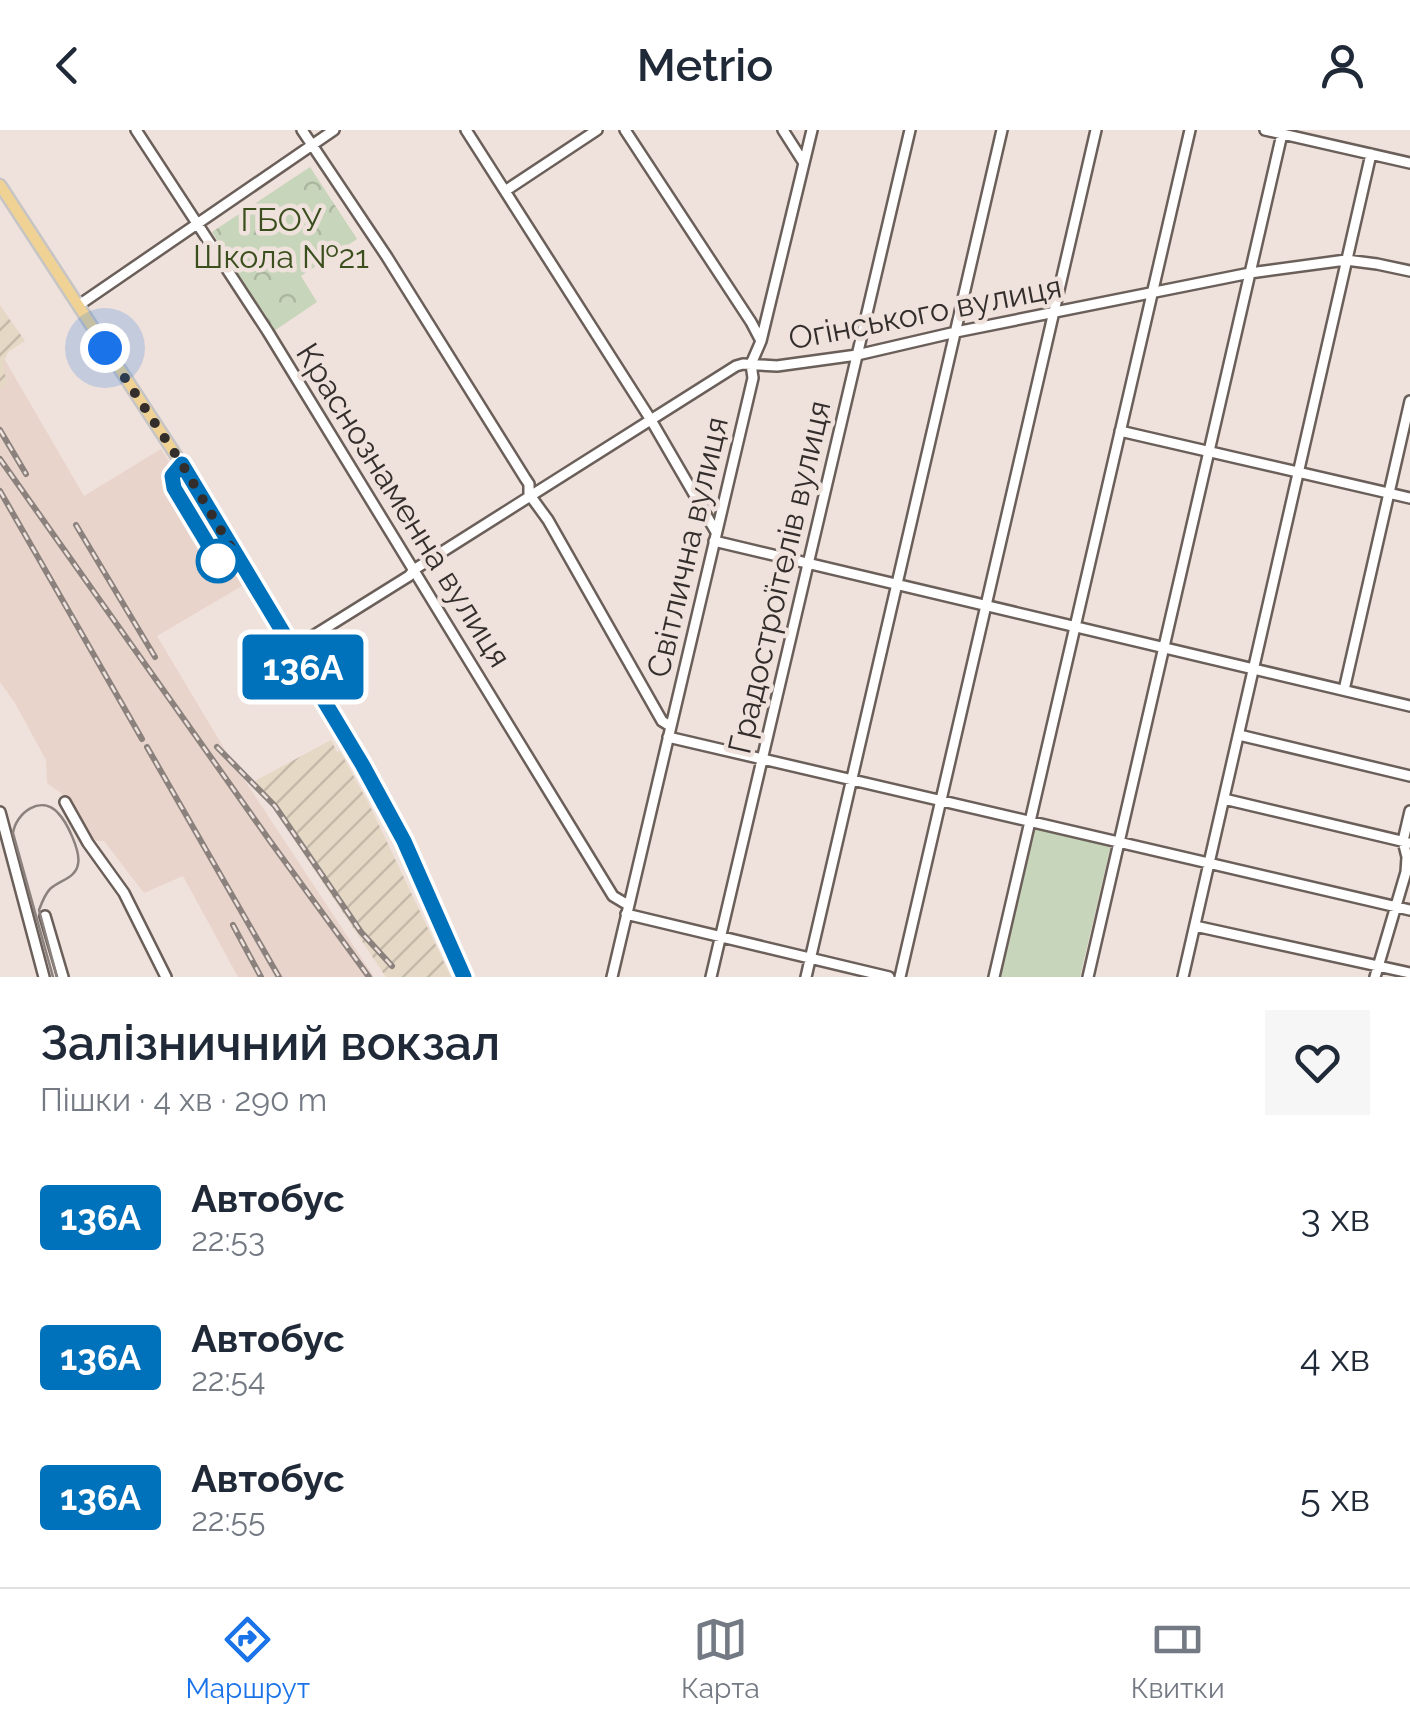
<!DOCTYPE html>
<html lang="uk">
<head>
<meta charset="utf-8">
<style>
  body { margin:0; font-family:Raleway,sans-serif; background:#f6f6f7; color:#1f2937; height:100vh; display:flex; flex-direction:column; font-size:38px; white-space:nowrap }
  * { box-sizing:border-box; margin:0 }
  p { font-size:32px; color:#747a83 }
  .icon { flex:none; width:55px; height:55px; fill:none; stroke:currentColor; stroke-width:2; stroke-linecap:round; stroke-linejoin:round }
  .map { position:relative; height:847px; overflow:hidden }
  .side { display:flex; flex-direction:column; background:#fff; flex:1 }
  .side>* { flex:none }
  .badge { padding:0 20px; border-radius:8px; font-size:35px; line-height:65px }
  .you { position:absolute; width:50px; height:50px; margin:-25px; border:8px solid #fff; border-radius:50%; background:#1a73e8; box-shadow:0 0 0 15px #1a73e833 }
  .map>.badge { position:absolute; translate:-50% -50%; box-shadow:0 0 0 5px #fff }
  .round { display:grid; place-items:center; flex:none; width:105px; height:105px; border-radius:0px; background:#f6f6f7 }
  .summary { display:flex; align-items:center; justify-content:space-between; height:170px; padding:0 40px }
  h1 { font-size:48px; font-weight:600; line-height:75px }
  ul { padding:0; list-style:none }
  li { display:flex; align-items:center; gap:30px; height:140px; padding:0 40px }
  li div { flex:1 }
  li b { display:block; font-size:38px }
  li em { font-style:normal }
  li .badge { min-width:110px; font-weight:700; text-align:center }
  header { display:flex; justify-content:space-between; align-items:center; height:130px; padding:0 40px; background:#fff; font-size:45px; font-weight:600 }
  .tabs { display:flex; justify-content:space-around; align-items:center; height:140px; border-top:2px solid #e0e1e3; background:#fff; font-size:28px; color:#747a83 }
  .tabs a { display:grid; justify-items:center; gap:5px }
  .tabs .active { color:#1a73e8 }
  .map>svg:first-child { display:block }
</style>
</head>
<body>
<header><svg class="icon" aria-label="back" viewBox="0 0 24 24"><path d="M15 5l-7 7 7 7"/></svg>Metrio<svg class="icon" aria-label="person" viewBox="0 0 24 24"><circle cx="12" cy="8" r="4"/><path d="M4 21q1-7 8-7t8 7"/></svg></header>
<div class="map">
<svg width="1410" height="847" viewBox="0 0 1410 847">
  <defs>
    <pattern id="industrial-furrows" width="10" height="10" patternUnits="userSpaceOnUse" patternTransform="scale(2.5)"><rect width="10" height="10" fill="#e5d8c5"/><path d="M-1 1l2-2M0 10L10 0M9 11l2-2" fill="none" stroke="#c5baa9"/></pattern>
    <pattern id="park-crowns" width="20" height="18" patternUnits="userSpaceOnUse" patternTransform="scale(2.5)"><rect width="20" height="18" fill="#c7d5ba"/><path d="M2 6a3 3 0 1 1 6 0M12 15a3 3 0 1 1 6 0" fill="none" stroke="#abb7a0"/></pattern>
  </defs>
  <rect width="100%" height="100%" fill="#efe1db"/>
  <!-- built -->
  <path fill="#e9d4cb" d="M 0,175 L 24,210 L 2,225 L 84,366 L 161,319 L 247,453 L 157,506 L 228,625 L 374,847 L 238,847 L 183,746 L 144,763 L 104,711 L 89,711 L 65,666 L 47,653 L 46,630 L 15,573 L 0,552 Z"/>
  <!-- industrial -->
  <path fill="url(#industrial-furrows)" d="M 0,176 L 25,211 L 8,222 L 3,234 L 7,254 L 0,258 Z
    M 331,610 L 337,622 L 340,621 L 369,674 L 451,847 L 386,847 L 255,651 Z"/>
  <!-- green -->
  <path fill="#c7d5ba" d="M 1035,698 L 1111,715 L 1080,847 L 1001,847 Z"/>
  <!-- park -->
  <path fill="url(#park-crowns)" d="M 310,37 L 357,109 L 301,146 L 317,172 L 274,201 L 212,102 Z"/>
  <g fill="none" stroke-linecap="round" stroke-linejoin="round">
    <defs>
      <path id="minor" d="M 136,0 L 268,202 L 613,766 L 628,775
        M 302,0 L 387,127 L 525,348 L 529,354 L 529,364 L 548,390 L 662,591 L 670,596
        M 466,0 L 651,290 L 716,402
        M 625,0 L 751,192 L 761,211
        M 783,0 L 804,33
        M 1265,0 L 1410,33
        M 505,61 L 597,0
        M 79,175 L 334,0
        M 1120,301 L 1410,368
        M 714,411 L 1410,576
        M 292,519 L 409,446 L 415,439 L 736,236 L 743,234 L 777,236 L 857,225 L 956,202 L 1250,143 L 1346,130 L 1377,134 L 1410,141
        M 1344,560 L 1410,271
        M 1239,605 L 1410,646
        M 668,607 L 1410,780
        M 1224,669 L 1410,713
        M 65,672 L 88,713 L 124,763 L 166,847
        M 0,682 L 44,847
        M 626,784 L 889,847
        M 45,786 L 63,847
        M 1195,796 L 1410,843
        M 612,847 L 753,248 L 751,234 L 761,211 L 812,0
        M 711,847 L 910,0
        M 806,847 L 1002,0
        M 900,847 L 1096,0
        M 994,847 L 1190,0
        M 1088,847 L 1282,4
        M 1183,847 L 1371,24
        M 1375,847 L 1406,742 L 1407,727 L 1403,711 L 1410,681"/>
      <path id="major" d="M 0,55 L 181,333 L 362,634 L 404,711 L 464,847"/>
    </defs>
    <!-- minor casing -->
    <use href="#minor" stroke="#6b5f5a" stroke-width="14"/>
    <!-- major casing -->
    <use href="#major" stroke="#c6c4c4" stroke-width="15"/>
    <!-- minor -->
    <use href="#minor" stroke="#fff" stroke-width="9"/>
    <!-- major -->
    <use href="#major" stroke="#f0d394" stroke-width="10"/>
    <!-- tram -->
    <path stroke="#8b827e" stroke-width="2.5" d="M 53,847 L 13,703 C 16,683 41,664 58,683 C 67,692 81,722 78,734 C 76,748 60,750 50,759 C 45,764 42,772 39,780 L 57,847"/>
    <defs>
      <path id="rail" d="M 0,300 L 26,344
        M 0,329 L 270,711 L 369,847
        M 0,361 L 142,609
        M 76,395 L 155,527
        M 147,617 L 279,847
        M 217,617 L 275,676 L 361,802 L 392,836
        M 233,795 L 261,847"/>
    </defs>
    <!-- rail casing -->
    <use href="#rail" stroke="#8b827e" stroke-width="6"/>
    <!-- rail -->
    <use href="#rail" stroke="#efe1db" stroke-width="2.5" stroke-dasharray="8" stroke-linecap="butt"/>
  </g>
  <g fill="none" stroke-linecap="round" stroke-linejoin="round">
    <defs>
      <path id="line" d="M 218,431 L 174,358 L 172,346 L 182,334 L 362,634 L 404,711 L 464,847"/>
    </defs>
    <!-- line casing -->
    <use href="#line" stroke="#fff" stroke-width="22"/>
    <!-- line -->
    <use href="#line" stroke="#0072bc" stroke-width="15"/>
    <!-- walk -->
    <path stroke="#332e2c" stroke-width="10" stroke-dasharray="0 18" d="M 105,218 L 182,334 L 236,426 L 218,431"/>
  </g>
  <!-- markers -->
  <circle fill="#fff" stroke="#0072bc" stroke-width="5" cx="218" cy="431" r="20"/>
  <g text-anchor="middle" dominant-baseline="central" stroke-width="9" stroke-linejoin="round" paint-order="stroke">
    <!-- park labels -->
    <g font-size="32" fill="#3a4f1d" stroke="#efe1db">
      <text x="281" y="89">ГБОУ<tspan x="281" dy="37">Школа №21</tspan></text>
    </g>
    <!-- street labels -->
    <g font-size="32" fill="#332e2c" stroke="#efe1db">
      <text transform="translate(925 182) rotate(-11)">Огінського вулиця</text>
      <text transform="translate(404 375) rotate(58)">Краснознаменна вулиця</text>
      <text transform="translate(687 417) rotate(-77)">Світлична вулиця</text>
      <text transform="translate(779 447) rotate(-77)">Градостроїтелiв вулиця</text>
    </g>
  </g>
</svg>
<div class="you" style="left:105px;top:218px"></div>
<b class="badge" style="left:303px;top:537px;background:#0072bc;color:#fff">136А</b>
</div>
<section class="side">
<div class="summary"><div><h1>Залізничний вокзал</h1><p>Пішки · 4 хв · 290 m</p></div><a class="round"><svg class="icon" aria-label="heart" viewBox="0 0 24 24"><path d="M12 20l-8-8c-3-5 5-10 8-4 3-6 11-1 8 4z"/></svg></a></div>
<ul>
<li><span class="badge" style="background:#0072bc;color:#fff">136А</span><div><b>Автобус</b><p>22:53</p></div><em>3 хв</em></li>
<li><span class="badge" style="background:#0072bc;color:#fff">136А</span><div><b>Автобус</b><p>22:54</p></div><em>4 хв</em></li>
<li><span class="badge" style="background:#0072bc;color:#fff">136А</span><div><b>Автобус</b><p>22:55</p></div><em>5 хв</em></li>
</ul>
</section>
<nav class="tabs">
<a class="active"><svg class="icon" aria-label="directions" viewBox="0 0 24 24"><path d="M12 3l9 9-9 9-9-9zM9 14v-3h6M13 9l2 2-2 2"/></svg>Маршрут</a>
<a><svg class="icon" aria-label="map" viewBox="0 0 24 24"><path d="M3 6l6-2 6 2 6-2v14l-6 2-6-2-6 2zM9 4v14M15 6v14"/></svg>Карта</a>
<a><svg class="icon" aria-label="tickets" viewBox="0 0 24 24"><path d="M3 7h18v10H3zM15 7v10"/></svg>Квитки</a>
</nav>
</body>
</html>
